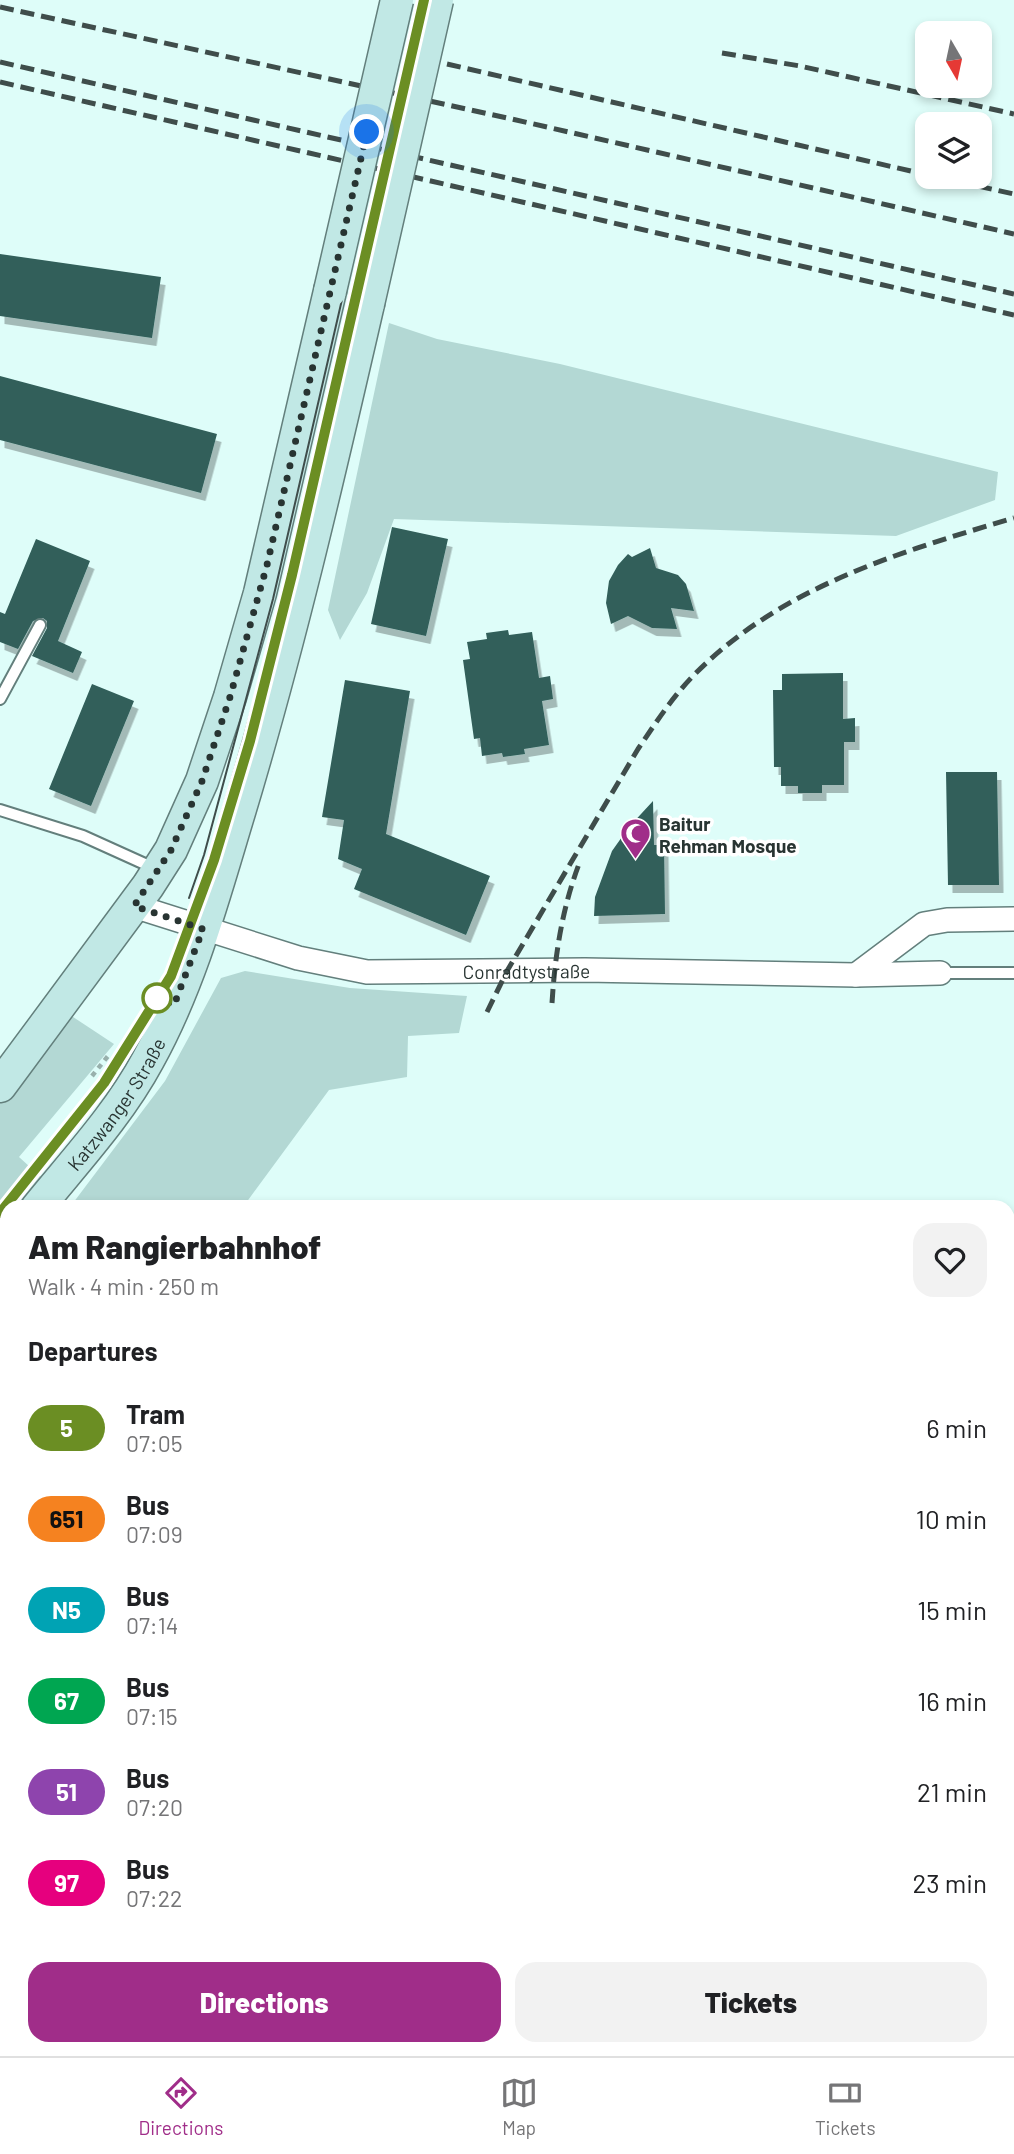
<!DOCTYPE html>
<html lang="en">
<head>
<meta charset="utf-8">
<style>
  body { margin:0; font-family:Barlow,sans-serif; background:#f2f2f2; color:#202124; height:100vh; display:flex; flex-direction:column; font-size:26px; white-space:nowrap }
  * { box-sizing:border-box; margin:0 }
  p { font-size:23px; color:#757577 }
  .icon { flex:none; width:38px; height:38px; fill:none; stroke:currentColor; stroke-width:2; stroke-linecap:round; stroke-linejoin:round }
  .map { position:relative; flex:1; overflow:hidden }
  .sheet { position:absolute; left:0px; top:1200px; width:1015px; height:856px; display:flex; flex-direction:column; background:#fff; border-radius:21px 21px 0 0; box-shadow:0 4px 10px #0003 }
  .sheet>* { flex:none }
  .badge { padding:0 14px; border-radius:23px; font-size:24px; line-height:46px }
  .needle { width:46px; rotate:171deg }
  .controls { position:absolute; left:915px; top:21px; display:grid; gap:14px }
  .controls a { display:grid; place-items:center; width:77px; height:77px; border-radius:14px; background:#fff; box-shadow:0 4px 10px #0003; font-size:35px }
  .you { position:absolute; width:35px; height:35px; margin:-18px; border:5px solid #fff; border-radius:50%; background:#1a73e8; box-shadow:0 0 0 10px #1a73e833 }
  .map>.badge { position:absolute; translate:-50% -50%; box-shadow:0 0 0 4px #fff }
  h2 { padding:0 28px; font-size:26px; line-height:63px }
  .round { display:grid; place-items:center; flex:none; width:74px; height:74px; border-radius:21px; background:#f2f2f2 }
  .overview { display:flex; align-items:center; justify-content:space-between; height:119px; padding:0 28px }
  h1 { font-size:33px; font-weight:800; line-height:52px }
  .cta { display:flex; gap:14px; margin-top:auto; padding:14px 28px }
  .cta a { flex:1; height:80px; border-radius:21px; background:#a02d89; color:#fff; font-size:28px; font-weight:800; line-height:80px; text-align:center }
  .cta a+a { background:#f2f2f2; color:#202124 }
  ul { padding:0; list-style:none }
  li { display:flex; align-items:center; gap:21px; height:91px; padding:0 28px }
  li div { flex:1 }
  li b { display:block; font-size:26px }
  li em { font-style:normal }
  li .badge { min-width:77px; font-weight:700; text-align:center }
  .tab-bar { display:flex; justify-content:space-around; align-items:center; height:98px; border-top:2px solid #e0e0e0; background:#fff; font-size:19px; color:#757577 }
  .tab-bar a { display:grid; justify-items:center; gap:4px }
  .tab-bar .active { color:#a02d89 }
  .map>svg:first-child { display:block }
</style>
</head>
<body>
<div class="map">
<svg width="1014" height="2056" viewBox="0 0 1014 2056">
  <defs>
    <filter id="shadow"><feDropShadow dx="4.5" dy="8" stdDeviation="0" flood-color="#0004"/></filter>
  </defs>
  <rect width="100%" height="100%" fill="#defdf9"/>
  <!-- green -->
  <path fill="#b3d8d4" d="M 389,323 L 437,339 L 560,364 L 998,472 L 995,500 L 896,536 L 394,519 L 367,593 L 340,640 L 328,610 Z
    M 245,971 L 350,988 L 467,996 L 459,1033 L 408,1036 L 407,1077 L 329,1090 L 243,1207 L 70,1207 L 165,1081 L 221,978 Z
    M 64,1011 L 114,1044 L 19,1157 L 42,1178 L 20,1207 L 7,1208 L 7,1224 L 0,1233 L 0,1101 Z
    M 7,1292 L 7,1416 L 0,1416 L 0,1301 Z"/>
  <!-- building -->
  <path fill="#315f5a" filter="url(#shadow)" d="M 0,254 L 161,277 L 152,338 L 0,316 Z
    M 0,376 L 217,434 L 201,493 L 0,440 Z
    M 392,527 L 448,539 L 426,636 L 371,624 Z
    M 36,539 L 90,561 L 58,641 L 82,652 L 73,673 L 32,656 L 47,628 L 47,621 L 43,618 L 33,621 L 18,649 L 0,642 L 0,612 L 5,614 Z
    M 650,548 L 656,568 L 678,575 L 686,584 L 694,611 L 671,608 L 677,629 L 652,628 L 628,616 L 611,624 L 606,603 L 609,581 L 618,565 L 628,554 L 632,557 Z
    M 508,630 L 509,635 L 532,632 L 539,678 L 550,676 L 553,699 L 542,701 L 549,745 L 524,749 L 525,754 L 503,757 L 502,753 L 482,756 L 480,738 L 474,739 L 463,660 L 470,659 L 467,642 L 487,639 L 486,633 Z
    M 843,673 L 843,719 L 855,718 L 855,742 L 844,742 L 844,785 L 822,785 L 822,793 L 798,793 L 798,786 L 781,786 L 781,767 L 774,767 L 773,690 L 782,690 L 782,674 Z
    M 345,680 L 410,691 L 386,834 L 490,876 L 466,935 L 354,889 L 362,869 L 338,859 L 344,820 L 322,817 Z
    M 92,684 L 134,701 L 91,806 L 49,789 Z
    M 946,772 L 997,772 L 999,885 L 948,885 Z
    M 653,801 L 654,845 L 664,845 L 665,914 L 594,916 L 595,897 L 612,851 L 629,827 Z"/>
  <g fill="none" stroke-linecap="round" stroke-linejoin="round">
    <defs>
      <path id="service" d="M 0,699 L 40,625
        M 0,810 L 83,836 L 156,869
        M 940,973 L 1014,973
        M 0,1597 L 7,1598
        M 0,1671 L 7,1671
        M 0,1745 L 7,1745
        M 0,1820 L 7,1820
        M 0,1893 L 7,1893
        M 0,1964 L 7,1964
        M 20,2049 L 20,2056
        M 393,2049 L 393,2056"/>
      <g id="minor">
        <path id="s1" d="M 134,906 L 298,958 L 367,972 L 585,970 L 856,975 L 940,973"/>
        <path d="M 856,975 L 924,924 L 947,920 L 1014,919"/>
      </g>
      <g id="secondary">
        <path d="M 0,1086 L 148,886 L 171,850 L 202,781 L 230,697 L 260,593 L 330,291"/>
        <path id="s2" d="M 37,1208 C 76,1160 119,1114 148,1060 C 189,986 212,902 236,822 C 288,651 328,478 368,304"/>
        <path d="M 0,1254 L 7,1245"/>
      </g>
    </defs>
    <!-- service casing -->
    <use href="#service" stroke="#637f7c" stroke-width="14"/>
    <!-- minor casing -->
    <use href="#minor" stroke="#637f7c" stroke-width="26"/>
    <!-- secondary casing -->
    <use href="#secondary" stroke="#637f7c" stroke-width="35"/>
    <!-- path -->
    <path stroke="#98b0ac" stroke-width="4.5" stroke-dasharray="5 5" stroke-linecap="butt" d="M 92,1076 L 108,1056 L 115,1062"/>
    <!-- service -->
    <use href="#service" stroke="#fff" stroke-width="10"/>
    <!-- minor -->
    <use href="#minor" stroke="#fff" stroke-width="23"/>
    <!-- secondary -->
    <use href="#secondary" stroke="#c1e8e5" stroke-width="32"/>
    <!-- tram -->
    <path stroke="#3f4d4b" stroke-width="2" d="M 189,898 L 204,855 L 273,599 L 411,0
      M 0,1213 L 104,1083 L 171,976 L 214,860 L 250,741 L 292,575 L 424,0"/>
    <!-- rail -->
    <path stroke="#3f4d4b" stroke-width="5" stroke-dasharray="14 7" stroke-linecap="butt" d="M 0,7 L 512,119 L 1014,234
      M 722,53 L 800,66 L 1014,114
      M 0,62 L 1014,294
      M 447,64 L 928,175
      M 0,82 L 1014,315
      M 937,177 L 1014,194
      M 552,1003 C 555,955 562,909 579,864
      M 487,1012 L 507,971 L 638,749 C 655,724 671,699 692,677 C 778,588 899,552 1014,518
      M 397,2049 L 397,2056"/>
    <defs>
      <path id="secondary-bridge" d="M 330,291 L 397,0
        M 368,304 L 437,0"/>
    </defs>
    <!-- secondary-bridge casing -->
    <use href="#secondary-bridge" stroke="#637f7c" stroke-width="35" stroke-linecap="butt"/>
    <!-- secondary-bridge -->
    <use href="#secondary-bridge" stroke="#c1e8e5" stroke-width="32"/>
  </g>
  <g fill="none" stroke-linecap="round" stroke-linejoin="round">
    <defs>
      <path id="line" d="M 0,1213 L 104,1083 L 171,976 L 214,860 L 250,741 L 292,575 L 424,0"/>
    </defs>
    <!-- line casing -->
    <use href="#line" stroke="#fff" stroke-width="16"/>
    <!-- line -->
    <use href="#line" stroke="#6b8e23" stroke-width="10"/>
    <!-- walk -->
    <path stroke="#283432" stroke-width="7" stroke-dasharray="0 12.6" d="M 157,998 L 174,1005 L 203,929 L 134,906 L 171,850 L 180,830 L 202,781 L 230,697 L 267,565 L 367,132"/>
  </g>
  <!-- icons -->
  <defs>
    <symbol id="mosque-pin" viewBox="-11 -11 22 30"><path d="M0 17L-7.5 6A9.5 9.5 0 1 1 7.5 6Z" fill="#a02d89" stroke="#fff"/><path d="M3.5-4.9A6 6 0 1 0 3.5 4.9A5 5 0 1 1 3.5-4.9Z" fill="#fff"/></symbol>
  </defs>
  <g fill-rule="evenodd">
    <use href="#mosque-pin" x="618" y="816" width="35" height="47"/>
  </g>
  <!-- markers -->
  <circle fill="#fff" stroke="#6b8e23" stroke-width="3.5" cx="157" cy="998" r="14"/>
  <g text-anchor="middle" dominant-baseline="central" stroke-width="7" stroke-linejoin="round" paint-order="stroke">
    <!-- poi labels -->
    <g font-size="19" font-weight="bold" fill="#283432" stroke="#fff" text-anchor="start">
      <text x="659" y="823">Baitur<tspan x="659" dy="22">Rehman Mosque</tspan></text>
    </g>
    <!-- street labels -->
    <g font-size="19" fill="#283432" stroke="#fff">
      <text stroke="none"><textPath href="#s1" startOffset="402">Conradtystraße</textPath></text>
      <text stroke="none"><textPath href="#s2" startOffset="131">Katzwanger Straße</textPath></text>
    </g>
  </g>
</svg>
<div class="controls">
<a><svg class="needle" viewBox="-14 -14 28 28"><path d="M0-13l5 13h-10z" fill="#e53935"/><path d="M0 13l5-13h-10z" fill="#757577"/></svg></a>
<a><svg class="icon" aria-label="layers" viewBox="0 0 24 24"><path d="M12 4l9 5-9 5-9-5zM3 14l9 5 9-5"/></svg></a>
</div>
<div class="you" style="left:367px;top:132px"></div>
<section class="sheet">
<div class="overview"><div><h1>Am Rangierbahnhof</h1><p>Walk · 4 min · 250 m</p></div><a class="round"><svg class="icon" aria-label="heart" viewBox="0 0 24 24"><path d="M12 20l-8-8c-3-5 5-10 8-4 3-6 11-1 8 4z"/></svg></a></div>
<h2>Departures</h2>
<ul>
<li><span class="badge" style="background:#6b8e23;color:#fff">5</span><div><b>Tram</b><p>07:05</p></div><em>6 min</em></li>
<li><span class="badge" style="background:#f58220;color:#111">651</span><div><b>Bus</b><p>07:09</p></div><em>10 min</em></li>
<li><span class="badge" style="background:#00a3b4;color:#fff">N5</span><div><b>Bus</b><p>07:14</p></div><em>15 min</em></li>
<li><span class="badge" style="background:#00a651;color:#fff">67</span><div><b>Bus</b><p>07:15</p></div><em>16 min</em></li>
<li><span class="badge" style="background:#8e44ad;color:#fff">51</span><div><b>Bus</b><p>07:20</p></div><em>21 min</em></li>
<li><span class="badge" style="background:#e6007e;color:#fff">97</span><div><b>Bus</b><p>07:22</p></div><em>23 min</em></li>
</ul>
<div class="cta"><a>Directions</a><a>Tickets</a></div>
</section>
</div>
<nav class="tab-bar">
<a class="active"><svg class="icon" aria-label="directions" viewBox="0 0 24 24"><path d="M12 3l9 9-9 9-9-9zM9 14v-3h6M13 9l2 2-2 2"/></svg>Directions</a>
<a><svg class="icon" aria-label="map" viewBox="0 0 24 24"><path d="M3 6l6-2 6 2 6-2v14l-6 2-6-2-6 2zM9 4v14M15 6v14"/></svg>Map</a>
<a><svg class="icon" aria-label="tickets" viewBox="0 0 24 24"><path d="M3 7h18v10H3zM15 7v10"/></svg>Tickets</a>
</nav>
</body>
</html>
